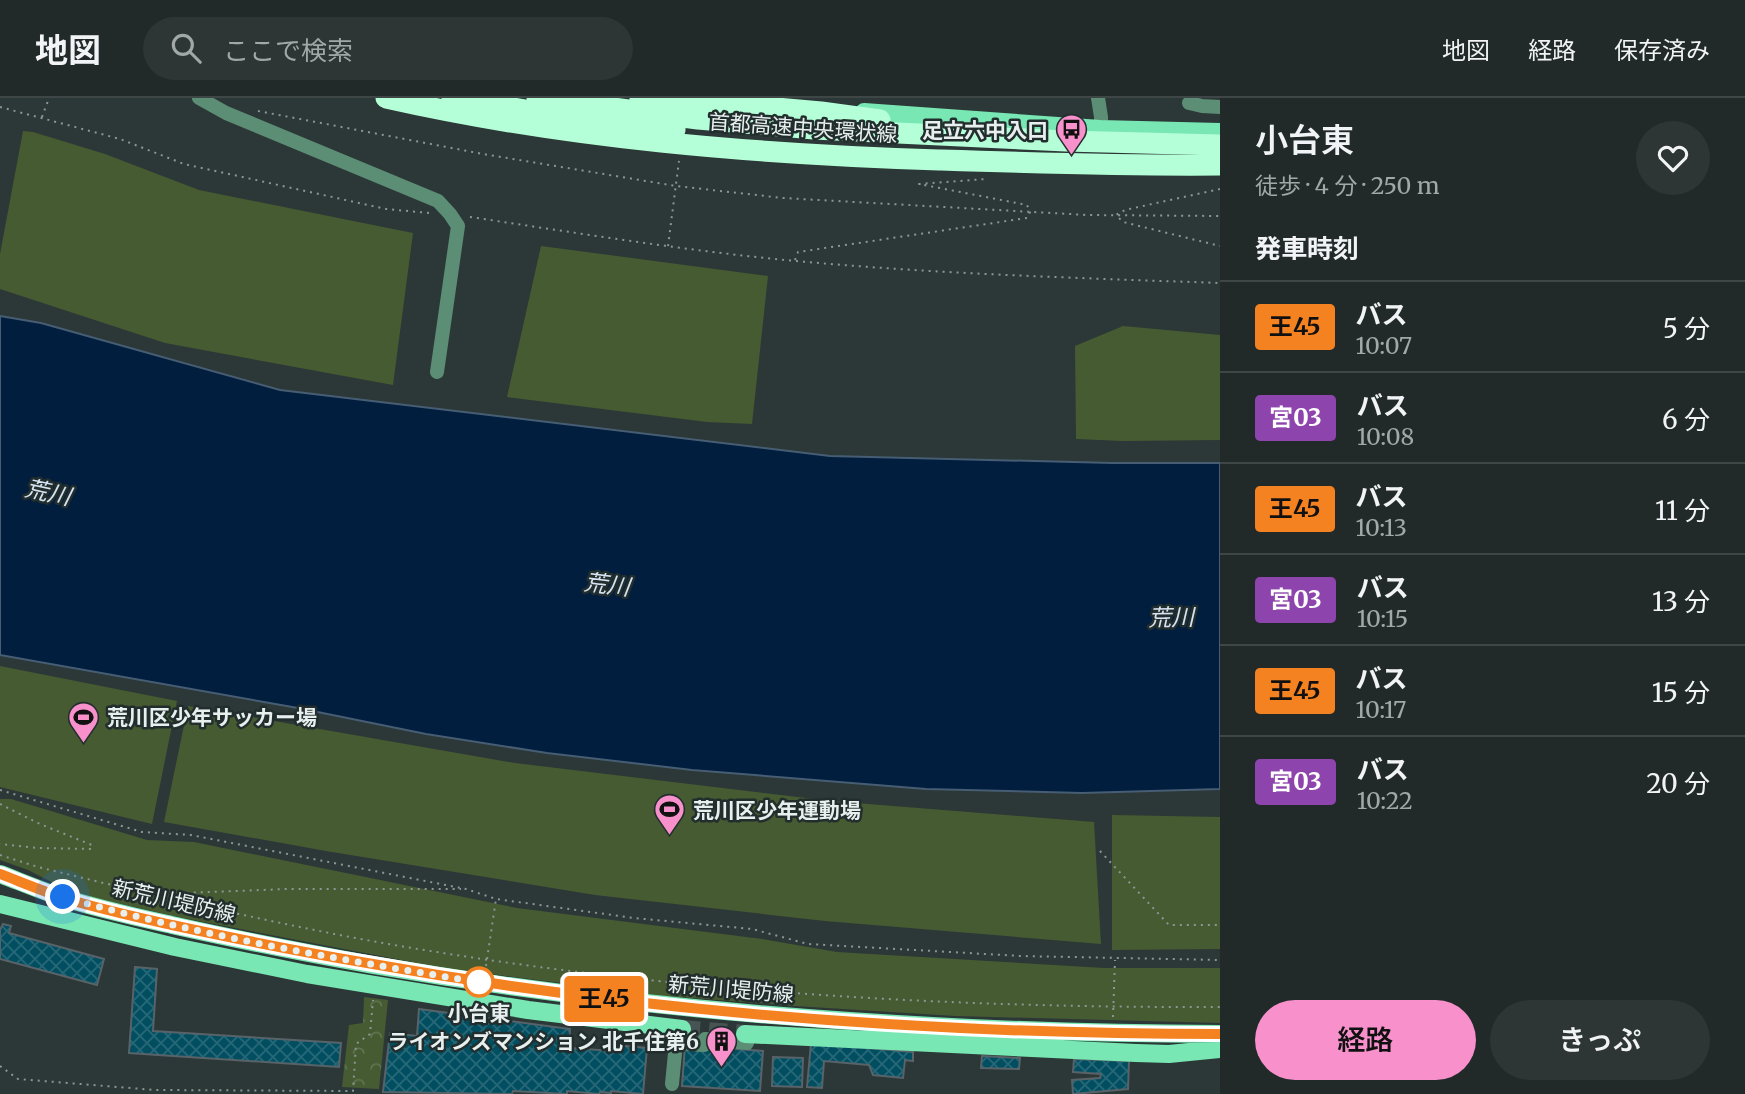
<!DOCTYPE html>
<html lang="ja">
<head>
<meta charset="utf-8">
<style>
  body { margin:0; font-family:Merriweather,"Noto Sans JP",serif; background:#2d3635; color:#f1f3f6; height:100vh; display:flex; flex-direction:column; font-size:26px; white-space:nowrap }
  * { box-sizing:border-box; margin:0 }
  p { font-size:23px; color:#a2a7a8 }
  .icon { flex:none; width:38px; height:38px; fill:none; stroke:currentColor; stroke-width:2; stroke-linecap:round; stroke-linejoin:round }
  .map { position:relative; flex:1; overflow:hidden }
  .drawer { display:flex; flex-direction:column; background:#212a29; width:525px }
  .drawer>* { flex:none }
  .badge { padding:0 14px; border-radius:5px; font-size:24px; line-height:46px }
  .you { position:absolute; width:35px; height:35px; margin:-18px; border:5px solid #fff; border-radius:50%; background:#1a73e8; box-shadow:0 0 0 10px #1a73e833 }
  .map>.badge { position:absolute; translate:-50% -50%; box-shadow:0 0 0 4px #fff }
  h2 { padding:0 35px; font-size:26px; line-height:63px }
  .round { display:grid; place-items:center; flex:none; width:74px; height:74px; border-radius:37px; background:#2d3635 }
  .headline { display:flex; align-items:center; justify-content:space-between; height:119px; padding:0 35px }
  h1 { font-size:33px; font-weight:600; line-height:52px }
  .cta { display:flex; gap:14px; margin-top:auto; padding:14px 35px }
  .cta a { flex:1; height:80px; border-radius:42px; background:#f890cc; color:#111; font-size:28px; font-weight:600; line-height:80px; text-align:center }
  .cta a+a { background:#2d3635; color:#f1f3f6 }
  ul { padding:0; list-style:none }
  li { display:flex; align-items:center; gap:21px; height:91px; padding:0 35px; border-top:2px solid #3e4646 }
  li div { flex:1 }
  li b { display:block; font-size:26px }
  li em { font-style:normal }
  li .badge { min-width:77px; font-weight:700; text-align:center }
  header { display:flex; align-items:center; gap:42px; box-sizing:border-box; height:98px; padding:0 35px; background:#212a29; border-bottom:2px solid #3e4646 }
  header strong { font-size:33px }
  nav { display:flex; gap:38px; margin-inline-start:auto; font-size:24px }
  .search { width:490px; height:63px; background:#2d3635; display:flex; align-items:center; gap:18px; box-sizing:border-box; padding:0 24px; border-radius:38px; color:#a2a7a8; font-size:26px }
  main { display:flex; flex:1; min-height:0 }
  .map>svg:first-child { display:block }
</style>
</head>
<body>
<header>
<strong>地図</strong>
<div class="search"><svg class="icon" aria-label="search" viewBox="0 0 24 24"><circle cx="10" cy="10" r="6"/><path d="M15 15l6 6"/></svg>ここで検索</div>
<nav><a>地図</a><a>経路</a><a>保存済み</a></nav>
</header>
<main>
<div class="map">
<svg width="1220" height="996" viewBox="0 0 1220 996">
  <defs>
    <pattern id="park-crowns" width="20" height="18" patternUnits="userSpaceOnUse" patternTransform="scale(1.75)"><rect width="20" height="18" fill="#465b31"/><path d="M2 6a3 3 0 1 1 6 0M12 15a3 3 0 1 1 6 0" fill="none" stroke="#61734f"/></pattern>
    <pattern id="building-cross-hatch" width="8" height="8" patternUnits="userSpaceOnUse" patternTransform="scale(1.75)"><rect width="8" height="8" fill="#024e61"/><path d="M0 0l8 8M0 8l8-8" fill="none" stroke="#276878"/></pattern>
  </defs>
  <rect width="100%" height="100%" fill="#2c3837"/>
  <!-- green -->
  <path fill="#465b31" d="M 23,33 L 33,34 L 105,56 L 199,92 L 413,135 L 393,287 L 165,245 L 0,191 L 0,156 Z
    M 541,148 L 768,178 L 752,326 L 707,324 L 507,299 Z
    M 1123,228 L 1220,237 L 1220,342 L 1123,343 L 1076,341 L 1075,248 Z
    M 0,568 L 177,603 L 152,726 L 0,689 Z
    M 188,608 L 515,665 L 831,703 L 1094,724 L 1101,846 L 825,823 L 595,797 L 326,753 L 164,724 Z
    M 0,701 L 11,701 L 147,742 L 194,744 L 517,810 L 762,841 L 837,854 L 1104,870 L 1220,870 L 1220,925 L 955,918 L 795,908 L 665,898 L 443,870 L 183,820 L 73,795 L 28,772 L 0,762 Z
    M 1112,717 L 1220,719 L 1220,851 L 1112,852 Z"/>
  <!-- park -->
  <path fill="url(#park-crowns)" d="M 364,899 L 388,902 L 379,991 L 342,989 L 349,927 L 363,925 Z"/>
  <!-- water -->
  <path fill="#011e3e" stroke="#465d73" stroke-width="2" d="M 0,218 L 41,225 L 280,292 L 830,358 L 1112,365 L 1220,365 L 1220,691 L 1082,695 L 926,691 L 692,672 L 547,655 L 426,636 L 298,610 L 0,557 Z"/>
  <!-- building -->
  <path fill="url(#building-cross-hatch)" stroke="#576368" stroke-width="2" d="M 3,826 L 11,828 L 9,835 L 104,861 L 97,887 L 0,861 L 0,832 Z
    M 135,869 L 157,871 L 153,933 L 341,945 L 339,969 L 129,955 Z
    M 419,911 L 570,931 L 569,950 L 614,953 L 615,947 L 647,950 L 643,996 L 611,993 L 611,995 L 600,994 L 599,996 L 567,993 L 567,996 L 513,993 L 512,996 L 383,994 L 390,935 L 417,938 Z
    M 811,945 L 913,954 L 913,963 L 905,962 L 903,980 L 873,977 L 869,967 L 824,963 L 822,990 L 807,989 Z
    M 685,947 L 763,953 L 760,993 L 682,988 Z
    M 982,958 L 1020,960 L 1019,971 L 981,970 Z
    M 773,959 L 803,960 L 802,989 L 772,988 Z
    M 1074,961 L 1129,963 L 1128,991 L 1073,996 L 1072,982 L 1100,980 L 1101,976 L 1073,974 Z"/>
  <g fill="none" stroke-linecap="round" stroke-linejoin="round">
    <!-- major-tunnel -->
    <path stroke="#485353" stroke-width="18" stroke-dasharray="18 9" stroke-linecap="butt" d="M 682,931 L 745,936"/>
    <!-- path -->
    <path stroke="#8d9696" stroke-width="2" stroke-dasharray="2 5" stroke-linecap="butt" d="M 0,9 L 120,41 L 184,66 L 386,111 L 429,115
      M 258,13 L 483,56 L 676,88 L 783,100 L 1087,117 L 1220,118
      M 42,19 L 49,0
      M 1220,91 L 1125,112 L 1116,117 L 1123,124 L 1220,148
      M 470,119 C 578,135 687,153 796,163 C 937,176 1079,180 1220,185
      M 668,148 L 679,63
      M 795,162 L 798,154 L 1027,120 L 1030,114 L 1027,107 L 919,86 L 986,81
      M 0,692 L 142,734 L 191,737 L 466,791 L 496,801 L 634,820 L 752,831 L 808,846 L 1021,858 L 1220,862
      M 0,706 L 40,726 L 92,747 L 91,751 L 38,750 L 0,746
      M 1100,753 L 1169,827 L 1220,827
      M 0,757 L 38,769 L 161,799
      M 166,798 L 183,795 L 287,791 L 461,791
      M 162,799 C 234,815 305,831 377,844 C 655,893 939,910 1220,909
      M 486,868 L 496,801
      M 1113,919 L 1115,862
      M 655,941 L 655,945 L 663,945
      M 0,968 L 18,981 L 155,992 L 353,993 L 356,946 L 370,936 L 373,902"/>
    <!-- minor -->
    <path stroke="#5c8e75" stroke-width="14" d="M 199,0 L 226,15 L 438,103 L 450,116 L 458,128 L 437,274
      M 1098,0 L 1101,19 L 1101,42
      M 1189,5 L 1202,8 L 1220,9
      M 672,986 L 676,945 L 704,947 L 705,941 L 747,945"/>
    <!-- major -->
    <path stroke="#79e7b3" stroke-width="18" d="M 864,14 L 1100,31 L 1220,34
      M 0,776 C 21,784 42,793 64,800 C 99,811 136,819 172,827 C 239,842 306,855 373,867 C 653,915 936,935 1220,936
      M 0,806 L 175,849 L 307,876 L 528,912 L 682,931
      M 745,936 L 1136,955 L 1169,956 L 1220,951"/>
    <!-- highway -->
    <path stroke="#b5ffd8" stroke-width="21" d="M 386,0 C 568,41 754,56 939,62 C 1033,65 1126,68 1220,67"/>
    <!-- highway-bridge -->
    <path stroke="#b5ffd8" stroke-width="21" d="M 452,0 L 580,21 L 675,32
      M 537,0 L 698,21 L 814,31 L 1066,43 L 1220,47
      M 640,1 L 699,3 L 821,14 L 880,22"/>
  </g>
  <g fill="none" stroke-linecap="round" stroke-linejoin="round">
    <defs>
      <path id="line" d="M 0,776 C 21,784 42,793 64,800 C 99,811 136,819 172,827 C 237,841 302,854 367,865 C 648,915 934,936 1220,936"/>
    </defs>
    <!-- line casing -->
    <use href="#line" stroke="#fff" stroke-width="16"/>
    <!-- line -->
    <use href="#line" stroke="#f58220" stroke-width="10"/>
    <!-- walk -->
    <path stroke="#e8efef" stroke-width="7" stroke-dasharray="0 12.6" d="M 63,799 C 201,838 342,862 484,885 L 479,884"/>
  </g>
  <!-- icons -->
  <defs>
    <symbol id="bus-pin" viewBox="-11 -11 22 30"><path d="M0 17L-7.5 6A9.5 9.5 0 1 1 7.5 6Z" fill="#f890cc" stroke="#222e2d"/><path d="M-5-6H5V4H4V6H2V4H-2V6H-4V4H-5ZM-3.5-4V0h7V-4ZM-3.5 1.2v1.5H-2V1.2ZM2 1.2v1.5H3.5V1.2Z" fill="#111"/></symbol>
    <symbol id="stadium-pin" viewBox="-11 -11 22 30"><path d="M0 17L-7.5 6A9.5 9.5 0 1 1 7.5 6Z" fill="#f890cc" stroke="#222e2d"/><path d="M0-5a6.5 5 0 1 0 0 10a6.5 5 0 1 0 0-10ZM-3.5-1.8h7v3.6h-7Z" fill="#111"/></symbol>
    <symbol id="building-pin" viewBox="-11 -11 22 30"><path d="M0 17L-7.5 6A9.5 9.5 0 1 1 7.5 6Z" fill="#f890cc" stroke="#222e2d"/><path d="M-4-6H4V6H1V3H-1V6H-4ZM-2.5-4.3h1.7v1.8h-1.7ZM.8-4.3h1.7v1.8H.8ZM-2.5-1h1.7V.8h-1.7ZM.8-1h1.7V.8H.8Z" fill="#111"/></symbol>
  </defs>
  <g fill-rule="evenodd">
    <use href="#bus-pin" x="1054" y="14" width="35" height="47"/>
    <use href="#stadium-pin" x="66" y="602" width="35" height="47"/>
    <use href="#stadium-pin" x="652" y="694" width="35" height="47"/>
    <use href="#building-pin" x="704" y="926" width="35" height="47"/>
  </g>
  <!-- markers -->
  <circle fill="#fff" stroke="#f58220" stroke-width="3.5" cx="479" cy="884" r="14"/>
  <g text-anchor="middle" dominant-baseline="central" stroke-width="5" stroke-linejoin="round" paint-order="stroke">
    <!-- street labels -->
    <g font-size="21" fill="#e8efef" stroke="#222e2d">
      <text transform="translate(803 30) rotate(4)">首都高速中央環状線</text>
      <text transform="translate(174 803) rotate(13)">新荒川堤防線</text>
      <text transform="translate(731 891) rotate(5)">新荒川堤防線</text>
    </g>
    <!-- poi labels -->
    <g font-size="21" font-weight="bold" fill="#e8efef" stroke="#222e2d" text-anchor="end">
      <text x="1048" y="32">足立六中入口</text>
      <text x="107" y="619" text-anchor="start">荒川区少年サッカー場</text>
      <text x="693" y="712" text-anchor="start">荒川区少年運動場</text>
      <text x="699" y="943">ライオンズマンション 北千住第6</text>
    </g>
    <!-- stop labels -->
    <g font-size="21" font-weight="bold" fill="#e8efef" stroke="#222e2d">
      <text x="479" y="915">小台東</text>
    </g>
    <!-- water labels -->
    <g font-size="23" font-style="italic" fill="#d7e3f2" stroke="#222e2d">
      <text transform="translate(48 394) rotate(12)">荒川</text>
      <text transform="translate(607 486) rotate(7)">荒川</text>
      <text transform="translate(1171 519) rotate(-1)">荒川</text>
    </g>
  </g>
</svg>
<div class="you" style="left:63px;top:799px"></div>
<b class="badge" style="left:604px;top:901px;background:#f58220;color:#111">王45</b>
</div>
<section class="drawer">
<div class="headline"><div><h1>小台東</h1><p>徒歩 · 4 分 · 250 m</p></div><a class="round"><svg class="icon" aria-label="heart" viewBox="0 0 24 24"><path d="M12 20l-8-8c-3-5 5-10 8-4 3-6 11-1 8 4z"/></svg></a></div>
<h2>発車時刻</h2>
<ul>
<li><span class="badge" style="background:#f58220;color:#111">王45</span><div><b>バス</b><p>10:07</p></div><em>5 分</em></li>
<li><span class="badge" style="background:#8e44ad;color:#fff">宮03</span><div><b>バス</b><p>10:08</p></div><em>6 分</em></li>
<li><span class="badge" style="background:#f58220;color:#111">王45</span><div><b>バス</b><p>10:13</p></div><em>11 分</em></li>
<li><span class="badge" style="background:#8e44ad;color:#fff">宮03</span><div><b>バス</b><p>10:15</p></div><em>13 分</em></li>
<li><span class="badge" style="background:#f58220;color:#111">王45</span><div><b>バス</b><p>10:17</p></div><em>15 分</em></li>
<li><span class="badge" style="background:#8e44ad;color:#fff">宮03</span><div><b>バス</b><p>10:22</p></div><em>20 分</em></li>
</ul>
<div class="cta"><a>経路</a><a>きっぷ</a></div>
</section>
</main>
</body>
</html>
